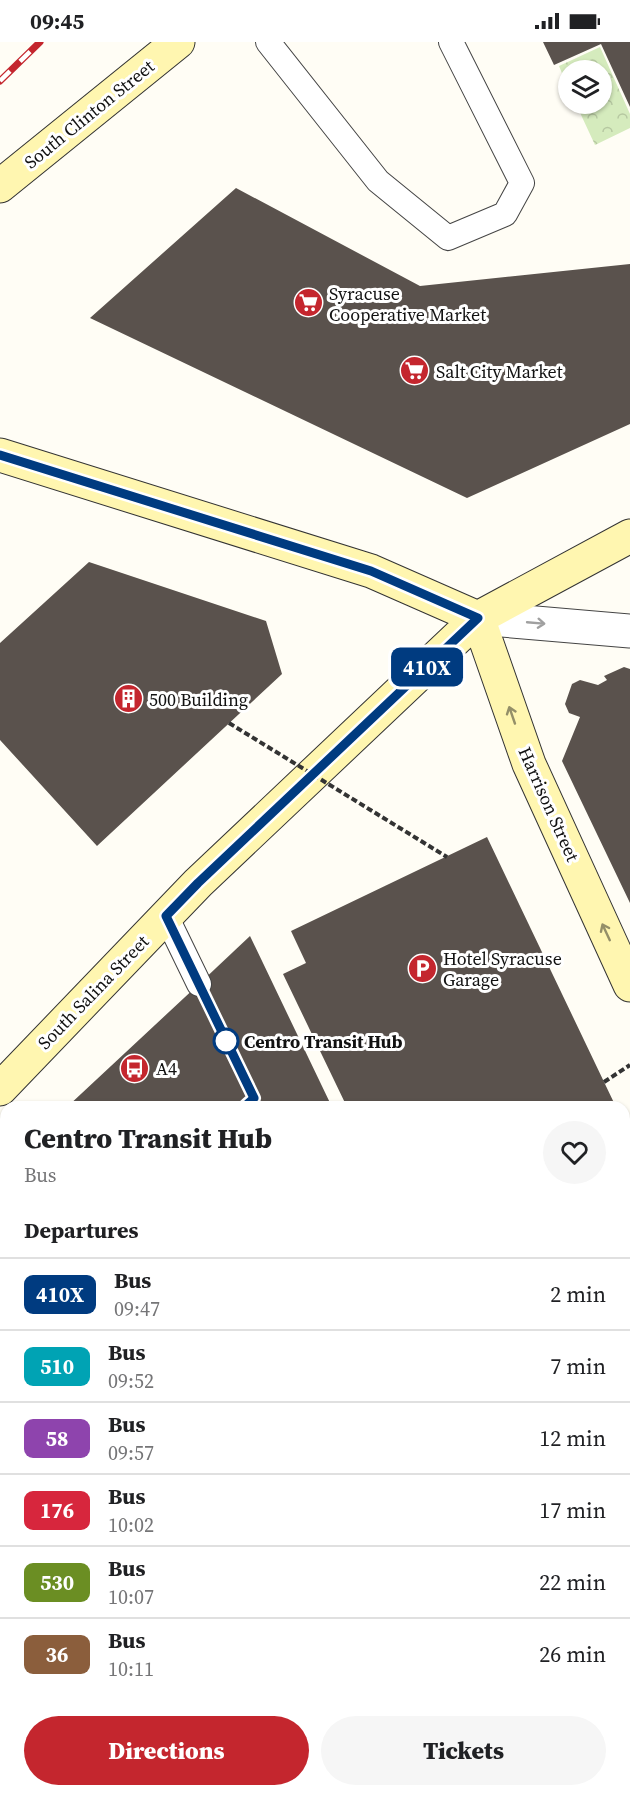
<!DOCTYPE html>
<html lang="en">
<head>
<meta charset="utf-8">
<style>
  body { margin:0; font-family:"Source Serif 4",serif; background:#f6f6f6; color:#202124; height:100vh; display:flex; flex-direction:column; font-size:22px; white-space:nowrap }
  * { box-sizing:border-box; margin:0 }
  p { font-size:20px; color:#757577 }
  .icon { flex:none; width:33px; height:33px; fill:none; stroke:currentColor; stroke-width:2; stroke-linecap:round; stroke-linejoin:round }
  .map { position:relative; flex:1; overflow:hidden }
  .side { position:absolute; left:0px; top:1059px; width:630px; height:696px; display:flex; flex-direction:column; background:#fff; border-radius:18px 18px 0 0; box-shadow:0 2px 4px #0004 }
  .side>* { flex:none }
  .badge { padding:0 12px; border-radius:9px; font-size:21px; line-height:39px }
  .tools { position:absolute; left:558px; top:18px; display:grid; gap:12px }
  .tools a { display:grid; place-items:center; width:54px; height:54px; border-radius:50%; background:#fff; box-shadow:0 2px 4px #0004; font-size:30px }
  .map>.badge { position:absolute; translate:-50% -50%; box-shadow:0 0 0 3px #fff }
  h2 { padding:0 24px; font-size:22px; line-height:54px }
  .round { display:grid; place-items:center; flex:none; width:63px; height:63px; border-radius:32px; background:#f6f6f6 }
  .overview { display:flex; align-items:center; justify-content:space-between; height:102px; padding:0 24px }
  h1 { font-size:28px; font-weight:800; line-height:45px }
  .action { display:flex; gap:12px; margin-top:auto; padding:12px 24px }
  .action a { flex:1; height:69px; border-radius:36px; background:#c4262e; color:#fff; font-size:24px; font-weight:800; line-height:69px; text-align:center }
  .action a+a { background:#f6f6f6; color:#202124 }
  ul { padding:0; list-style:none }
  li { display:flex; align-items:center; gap:18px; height:72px; padding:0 24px; border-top:2px solid #e0e0e0 }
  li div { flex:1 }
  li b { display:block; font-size:22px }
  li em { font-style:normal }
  li .badge { min-width:66px; font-weight:700; text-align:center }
  .status { display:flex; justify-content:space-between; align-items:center; height:42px; padding:0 30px; background:#fff; direction:ltr }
  .status svg { height:16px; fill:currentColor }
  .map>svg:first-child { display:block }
</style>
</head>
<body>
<div class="status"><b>09:45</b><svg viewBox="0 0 49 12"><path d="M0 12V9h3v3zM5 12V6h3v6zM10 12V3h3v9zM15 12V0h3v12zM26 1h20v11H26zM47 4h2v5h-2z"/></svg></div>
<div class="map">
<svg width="630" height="1755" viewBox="0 0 630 1755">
  <defs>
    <pattern id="park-crowns" width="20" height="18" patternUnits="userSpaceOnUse" patternTransform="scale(1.5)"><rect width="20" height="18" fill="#d5ebbd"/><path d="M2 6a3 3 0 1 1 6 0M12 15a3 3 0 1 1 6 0" fill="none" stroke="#b6c8a1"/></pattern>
  </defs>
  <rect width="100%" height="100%" fill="#fffdf5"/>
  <!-- park -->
  <path fill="url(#park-crowns)" d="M 600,5 L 630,72 L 630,86 L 595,103 L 576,62 L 602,62 L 602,28 L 568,28 L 568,46 L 559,24 Z"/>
  <!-- building -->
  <path fill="#5a524d" d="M 543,0 L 630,0 L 630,65 L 601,2 L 554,23 Z
    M 236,146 L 420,244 L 630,222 L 630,382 L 467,456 L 90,276 Z
    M 89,520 L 266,579 L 282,632 L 97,804 L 0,698 L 0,601 Z
    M 624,625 L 630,627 L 630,861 L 562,719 L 580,675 L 569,671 L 565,662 L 572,642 L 580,638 L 598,643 L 607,638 L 604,634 Z
    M 487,795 L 616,1065 L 347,1065 L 283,932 L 306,921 L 291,889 Z
    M 250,894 L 332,1065 L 67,1065 L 199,942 Z
    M 624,1081 L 630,1094 L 630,1219 L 624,1222 Z
    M 6,1123 L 6,1534 L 0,1537 L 0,1128 Z
    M 630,1354 L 630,1654 L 624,1656 L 624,1357 Z
    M 6,1653 L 6,1749 L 431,1749 L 418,1755 L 0,1755 L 0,1656 Z"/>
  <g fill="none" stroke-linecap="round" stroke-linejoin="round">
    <defs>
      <path id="lane" d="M 268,0 L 378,139 L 448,196 L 505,172 L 522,141 L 451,0
        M 166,874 L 199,942"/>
      <path id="street" d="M 478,576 L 630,589
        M 624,1309 L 630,1306
        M 0,1601 L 6,1598
        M 624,1715 L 630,1712
        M 540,1755 L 553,1749"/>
      <path id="secondary" d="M 0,144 L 178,0
        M 0,413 L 371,529 L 478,576
        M 478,576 L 529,722 L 630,943
        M 0,1047 L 198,841 L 478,576 L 630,494"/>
    </defs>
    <!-- lane casing -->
    <use href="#lane" stroke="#444" stroke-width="26"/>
    <!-- street casing -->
    <use href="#street" stroke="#444" stroke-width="35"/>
    <!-- secondary casing -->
    <use href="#secondary" stroke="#333" stroke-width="35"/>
    <!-- path -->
    <path stroke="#333" stroke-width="4" stroke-dasharray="6 3" stroke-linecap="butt" d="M 604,1040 L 630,1023"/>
    <!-- lane -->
    <use href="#lane" stroke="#fff" stroke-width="24"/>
    <!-- street -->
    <use href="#street" stroke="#fff" stroke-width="33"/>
    <!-- secondary -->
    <use href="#secondary" stroke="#fff6b0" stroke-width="33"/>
    <defs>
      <path id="rail" d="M 0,39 L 40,0"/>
    </defs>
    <!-- rail casing -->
    <use href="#rail" stroke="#c4262e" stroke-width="7"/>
    <!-- rail -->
    <use href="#rail" stroke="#fff" stroke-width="4.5" stroke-dasharray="14" stroke-linecap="butt"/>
    <!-- path-bridge -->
    <path stroke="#333" stroke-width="4" stroke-dasharray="6 3" stroke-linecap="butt" d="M 229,681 L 447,815"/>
  </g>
  <!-- one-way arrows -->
  <defs><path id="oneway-shaft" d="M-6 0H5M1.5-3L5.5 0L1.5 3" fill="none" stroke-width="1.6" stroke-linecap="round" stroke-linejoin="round" transform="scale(1.5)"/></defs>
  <use stroke="#a0a0a0" href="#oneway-shaft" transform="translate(536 581) rotate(5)"/>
  <g stroke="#948f68">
    <use href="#oneway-shaft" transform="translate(512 673) rotate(-109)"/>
    <use href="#oneway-shaft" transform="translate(606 890) rotate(-115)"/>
  </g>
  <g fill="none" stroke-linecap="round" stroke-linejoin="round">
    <defs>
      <path id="line" d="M 0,413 L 371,529 L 478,576 L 198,841 L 166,874 L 254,1056 L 244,1065"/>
    </defs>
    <!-- line casing -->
    <use href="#line" stroke="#fff" stroke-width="14"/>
    <!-- line -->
    <use href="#line" stroke="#003b80" stroke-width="9"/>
  </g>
  <!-- icons -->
  <defs>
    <symbol id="supermarket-disc" viewBox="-11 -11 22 22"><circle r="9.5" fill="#c4262e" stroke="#fff"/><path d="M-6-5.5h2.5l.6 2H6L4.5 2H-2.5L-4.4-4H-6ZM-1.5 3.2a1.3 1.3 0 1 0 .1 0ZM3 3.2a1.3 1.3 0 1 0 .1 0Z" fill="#fff"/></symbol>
    <symbol id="building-disc" viewBox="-11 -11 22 22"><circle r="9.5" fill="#c4262e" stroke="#fff"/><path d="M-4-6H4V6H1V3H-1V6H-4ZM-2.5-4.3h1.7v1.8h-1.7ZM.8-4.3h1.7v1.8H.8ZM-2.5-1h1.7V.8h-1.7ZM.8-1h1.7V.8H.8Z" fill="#fff"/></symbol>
    <symbol id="parking-disc" viewBox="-11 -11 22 22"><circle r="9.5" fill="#c4262e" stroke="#fff"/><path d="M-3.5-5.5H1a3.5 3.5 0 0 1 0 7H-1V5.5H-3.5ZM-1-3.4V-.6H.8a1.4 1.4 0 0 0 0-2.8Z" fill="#fff"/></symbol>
    <symbol id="bus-disc" viewBox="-11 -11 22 22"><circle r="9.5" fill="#c4262e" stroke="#fff"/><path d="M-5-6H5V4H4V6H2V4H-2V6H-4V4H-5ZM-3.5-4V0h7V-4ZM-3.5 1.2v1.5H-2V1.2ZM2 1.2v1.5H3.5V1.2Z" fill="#fff"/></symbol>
  </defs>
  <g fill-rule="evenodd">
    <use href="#supermarket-disc" x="292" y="244" width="33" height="33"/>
    <use href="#supermarket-disc" x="398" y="312" width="33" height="33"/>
    <use href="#building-disc" x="112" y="640" width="33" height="33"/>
    <use href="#parking-disc" x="406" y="910" width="33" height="33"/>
    <use href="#bus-disc" x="118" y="1010" width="33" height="33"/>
  </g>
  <!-- markers -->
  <circle fill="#fff" stroke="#003b80" stroke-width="3" cx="226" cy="999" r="12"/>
  <g text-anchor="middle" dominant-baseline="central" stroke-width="6" stroke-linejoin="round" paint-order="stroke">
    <!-- street labels -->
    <g font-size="18" fill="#111" stroke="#fff">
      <text transform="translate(89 72) rotate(-39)">South Clinton Street</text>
      <text transform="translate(549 762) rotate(66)">Harrison Street</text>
      <text transform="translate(93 950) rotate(-46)">South Salina Street</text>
    </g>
    <!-- poi labels -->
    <g font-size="18" fill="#111" stroke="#fff" text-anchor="start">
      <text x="329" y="251">Syracuse<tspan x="329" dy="21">Cooperative Market</tspan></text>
      <text x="436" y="329">Salt City Market</text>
      <text x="149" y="657">500 Building</text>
      <text x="443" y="916">Hotel Syracuse<tspan x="443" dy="21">Garage</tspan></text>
      <text x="156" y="1026">A4</text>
    </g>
    <!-- stop labels -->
    <g font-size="18" font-weight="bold" fill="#111" stroke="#fff" text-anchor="start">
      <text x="244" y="999">Centro Transit Hub</text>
    </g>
  </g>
</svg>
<div class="tools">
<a><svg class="icon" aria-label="layers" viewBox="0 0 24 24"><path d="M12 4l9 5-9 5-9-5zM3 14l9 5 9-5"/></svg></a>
</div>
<b class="badge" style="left:427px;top:625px;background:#003b80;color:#fff">410X</b>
<section class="side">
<div class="overview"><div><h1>Centro Transit Hub</h1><p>Bus</p></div><a class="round"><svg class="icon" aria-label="heart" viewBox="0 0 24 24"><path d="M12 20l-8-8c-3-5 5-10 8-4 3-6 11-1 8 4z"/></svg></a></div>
<h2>Departures</h2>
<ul>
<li><span class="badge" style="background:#003b80;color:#fff">410X</span><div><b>Bus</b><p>09:47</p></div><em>2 min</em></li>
<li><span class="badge" style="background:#00a3b4;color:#fff">510</span><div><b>Bus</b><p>09:52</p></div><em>7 min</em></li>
<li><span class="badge" style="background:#8e44ad;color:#fff">58</span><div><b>Bus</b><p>09:57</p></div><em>12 min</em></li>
<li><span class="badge" style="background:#d7263d;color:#fff">176</span><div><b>Bus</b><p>10:02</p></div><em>17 min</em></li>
<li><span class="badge" style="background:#6b8e23;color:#fff">530</span><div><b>Bus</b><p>10:07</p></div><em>22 min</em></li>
<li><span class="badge" style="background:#8b5e3c;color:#fff">36</span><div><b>Bus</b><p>10:11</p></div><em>26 min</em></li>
</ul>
<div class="action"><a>Directions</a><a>Tickets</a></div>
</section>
</div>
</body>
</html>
